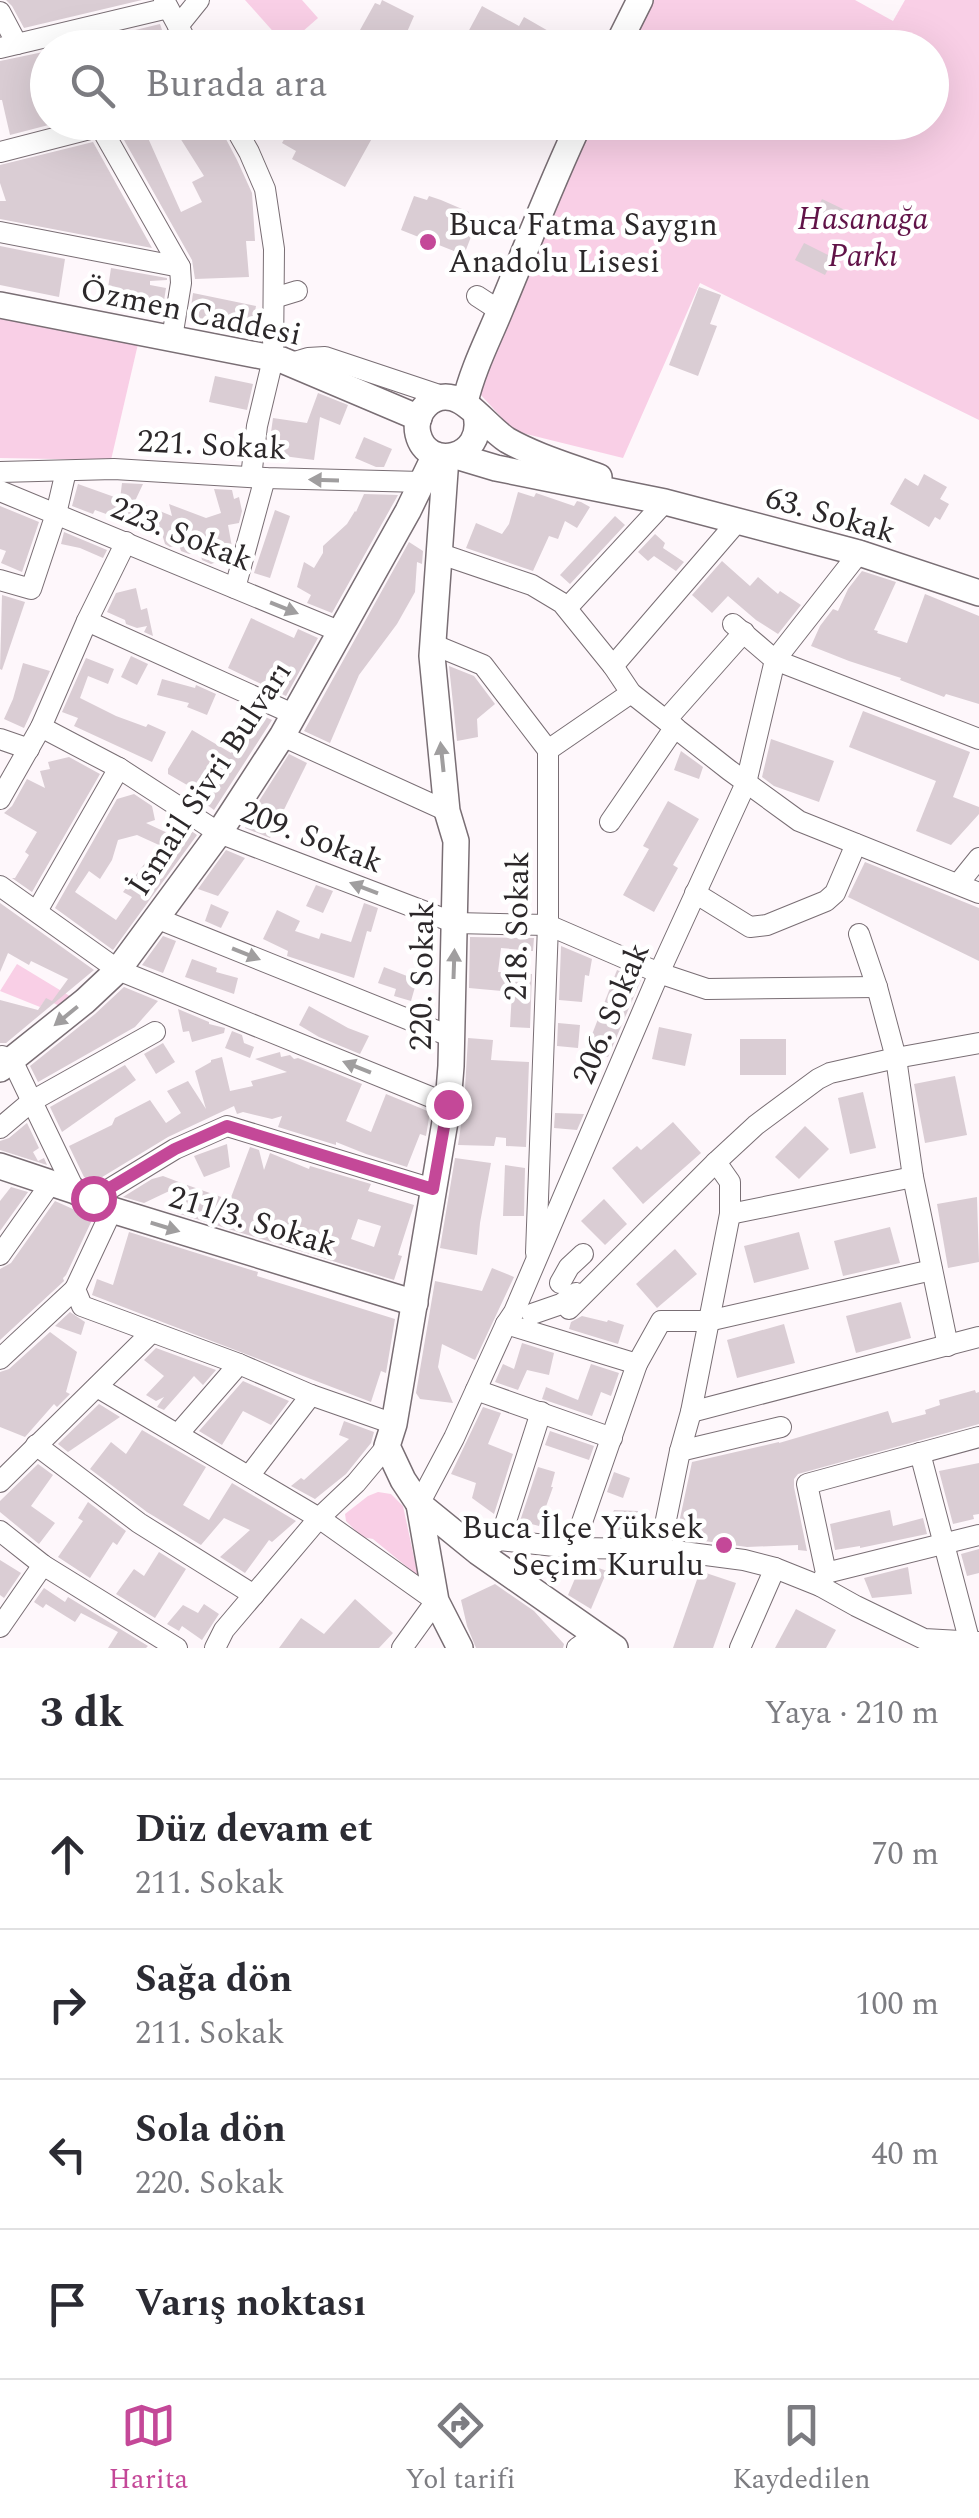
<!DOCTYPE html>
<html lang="tr">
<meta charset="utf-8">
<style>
body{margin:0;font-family:Spectral,serif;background:#f2f2f3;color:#2b2b33}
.stop{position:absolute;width:30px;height:30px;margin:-22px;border:8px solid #c44898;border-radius:50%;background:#fff}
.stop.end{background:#c44898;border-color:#fff;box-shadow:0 2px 10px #0008}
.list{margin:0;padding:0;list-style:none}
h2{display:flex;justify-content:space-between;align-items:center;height:130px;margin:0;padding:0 40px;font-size:42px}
h2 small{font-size:32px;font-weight:400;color:#7c7c81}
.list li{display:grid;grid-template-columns:65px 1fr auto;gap:30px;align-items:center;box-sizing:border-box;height:150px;padding:0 40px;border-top:2px solid #e1e1e2}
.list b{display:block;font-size:38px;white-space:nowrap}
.list p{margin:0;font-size:32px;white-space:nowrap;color:#7c7c81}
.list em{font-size:32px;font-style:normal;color:#7c7c81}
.icon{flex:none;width:55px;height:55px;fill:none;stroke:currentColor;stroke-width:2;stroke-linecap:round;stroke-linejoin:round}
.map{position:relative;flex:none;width:979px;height:1648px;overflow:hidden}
.search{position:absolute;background:#fff;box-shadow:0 10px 40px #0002;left:30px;right:30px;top:30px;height:110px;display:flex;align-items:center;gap:25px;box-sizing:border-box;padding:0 35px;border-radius:55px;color:#7c7c81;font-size:38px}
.sheet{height:730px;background:#fff}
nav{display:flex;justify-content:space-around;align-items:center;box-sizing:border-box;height:140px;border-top:2px solid #e1e1e2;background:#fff;font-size:28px;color:#7c7c81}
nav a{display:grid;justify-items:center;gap:5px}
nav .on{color:#c44898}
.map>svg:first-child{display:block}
.green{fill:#f9cfe6}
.building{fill:#dacdd4;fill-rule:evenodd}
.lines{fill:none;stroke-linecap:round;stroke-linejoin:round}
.minor-casing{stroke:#796e74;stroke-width:22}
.major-casing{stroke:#796e74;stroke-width:28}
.minor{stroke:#fff;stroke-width:20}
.major{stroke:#fff;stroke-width:25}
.oneway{fill:#a09e9f}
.route{stroke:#c44898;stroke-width:12}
.poi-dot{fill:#c44898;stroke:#fff;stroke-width:4}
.labels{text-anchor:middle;stroke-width:9;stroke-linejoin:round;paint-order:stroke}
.park-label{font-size:32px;font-style:italic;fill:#611348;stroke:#fff}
.poi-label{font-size:32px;fill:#2c282a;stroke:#fff;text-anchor:start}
.street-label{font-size:32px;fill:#2c282a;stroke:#fff}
</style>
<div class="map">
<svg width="979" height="1648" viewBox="0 0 979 1648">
<rect width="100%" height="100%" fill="#fef7fb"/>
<g class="green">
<path d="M245 0H302L318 18 286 46Z"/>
<path d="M650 0H855L893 21 905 0H979V420L700 283 623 458 514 431 480 394 482 370 591 123 932 122V48L628 47Z"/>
<path d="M0 317 138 344 111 460 0 458Z"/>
<path d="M17 964 73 998 65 1009 46 999 40 1007 0 991Z"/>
<path d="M378 1492 391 1494 403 1506 418 1576 373 1539 362 1537 346 1521 345 1514 368 1496Z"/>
</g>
<g class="building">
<path d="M6 0H142L24 28 12 6Z"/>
<path d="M382 0 414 16 400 48H350L375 3 380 5Z"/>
<path d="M482 6 519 26 524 17 578 48H480L467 34Z"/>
<path d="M160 24 168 48H61Z"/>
<path d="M48 51V122H60L10 135 2 100H0V61Z"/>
<path d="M122 122H217L237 160 252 193 255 241H246L249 277 195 279 192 260 120 133ZM175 130 204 176 192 182 202 202 181 212 148 138Z"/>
<path d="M294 122H381L345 187 292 159 296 151 282 143Z"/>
<path d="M93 142 152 248 0 219V201H6L0 183V165Z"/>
<path d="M414 196 427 200 429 196 441 200 469 212 466 217 477 221 464 255 401 230Z"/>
<path d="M822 199 845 210 834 233 810 222Z"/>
<path d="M804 243 834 258 825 275 795 260Z"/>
<path d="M0 246 65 259 59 297 0 285Z"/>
<path d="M111 268 167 278V280L150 281V285L166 288 163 307 118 295 117 307 100 303 104 287 108 288Z"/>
<path d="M699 287 721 295 710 324 717 326 698 376 669 365Z"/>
<path d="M193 293 256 306 251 333 189 322Z"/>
<path d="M215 376 253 384 247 410 209 402Z"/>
<path d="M318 393 348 405 340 425 320 417 314 460 268 454 273 418 307 423Z"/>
<path d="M364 437 392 449 384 467H376L355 458Z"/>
<path d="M924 474 947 487 940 499 949 504 940 520 935 517 929 527 890 504 905 478 918 486Z"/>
<path d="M122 483 143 484 135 501 172 516 169 504 206 518 221 513 214 489 232 490 234 499 239 497 242 511 239 523 228 525 232 547 224 549 226 559 211 564 202 560 200 552 189 554 181 551 179 545 170 547 165 544 162 534 95 510 93 514 72 506 78 484 120 499Z"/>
<path d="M518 492 534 497 536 493 574 506 577 501 581 502 590 507 577 528 565 521 558 539 549 536 533 571 466 548 476 523 502 534 509 524Z"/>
<path d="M364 494 398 495 332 613 307 603 311 595 297 587 304 562 314 568 323 553V546L347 524 355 511 356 512Z"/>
<path d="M0 506 39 522 22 572 1 563 6 551 0 549Z"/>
<path d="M275 510 290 516 270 578 254 573Z"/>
<path d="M615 516 625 525 570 584 560 575Z"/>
<path d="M64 532 107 550 103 558 80 548 61 544Z"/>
<path d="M655 534 665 543 663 548 684 562 676 571 654 556 648 561 638 552Z"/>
<path d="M409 542 423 551 422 564 417 562 415 592 397 624 359 675 330 743 304 731Z"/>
<path d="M722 561 750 586 758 577 778 594 780 591 801 605 778 634 756 620 728 596 712 613 692 595Z"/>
<path d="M862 571 896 582 874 630 878 631 877 633 907 643 925 594 979 616V704L946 694 944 697 900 680 901 678 849 661 811 646 820 626 833 609 838 611 848 589Z"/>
<path d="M136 588 141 610 147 608 153 636 144 632 147 626 137 628 126 624 125 620 107 612 116 593Z"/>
<path d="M2 595 25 602 2 670 0 669Z"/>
<path d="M251 618 294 638 298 629 318 638 286 696 228 668Z"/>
<path d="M131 656 148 664 137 685 121 677Z"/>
<path d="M86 658 114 669 108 684 88 676 80 698 116 716 146 727 148 724 166 732 152 762 74 726 78 718 62 712Z"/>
<path d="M23 663 50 671 24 728 4 719 13 699Z"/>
<path d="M449 666 474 676 495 704 477 719 478 737 457 741Z"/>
<path d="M162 679 195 688 196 685 216 694 207 715 187 707 189 703 157 695Z"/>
<path d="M246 708 272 720 214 810 191 793 194 789 168 774V769L192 730 231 753 251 724 240 719Z"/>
<path d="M863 711 970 752 953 797 979 807V814L951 845 916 831 936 781 849 747Z"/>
<path d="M771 739 834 761 819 802 774 786 762 777Z"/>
<path d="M681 751 703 767 699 779 674 770Z"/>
<path d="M289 754 307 763 270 838 245 828 254 809Z"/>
<path d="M69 757 100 774 32 892 12 878H15L29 855 25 852 37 832 4 813 12 806 27 779 45 788 40 771 50 769 48 762Z"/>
<path d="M134 794 152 806 155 820 146 823 174 836 177 848 190 830 197 835 113 950 55 908 117 799ZM137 835 159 845 123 892 132 897 116 920 75 892 89 871 100 879 112 860 118 840Z"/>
<path d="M668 801 699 819 673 865 678 868 654 912 623 895 649 849 643 846Z"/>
<path d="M226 850 245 858 218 896 198 889Z"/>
<path d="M865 862 979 908V961L848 897Z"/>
<path d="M316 885 333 891 323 913 306 906Z"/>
<path d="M0 903 94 970 6 1043H0V1000L38 1010 46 998 52 1001 68 979 31 961 29 965 8 953 0 972Z"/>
<path d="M364 903 378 908 371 932 367 931 354 978 287 956 288 951 263 939 277 910 300 921 295 931 319 939 321 933 351 942Z"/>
<path d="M211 904 229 912 221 928 205 921Z"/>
<path d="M163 936 176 941 163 973 142 965Z"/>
<path d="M470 937 534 938 533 951 501 948 498 972 532 974 530 1028 510 1027 512 992 469 988Z"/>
<path d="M561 946 592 959 589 976 585 975 582 1002 559 1000Z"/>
<path d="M192 959 217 968 216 972 238 978 234 994 185 977Z"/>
<path d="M384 967 417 980 411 1001 394 996 396 989 378 983Z"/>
<path d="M617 970 641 980 608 1057 586 1050Z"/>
<path d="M124 987 158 1001 135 1027 38 1082 30 1066 95 1014Z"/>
<path d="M309 1006 348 1028 369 1036 360 1054 319 1037 299 1025Z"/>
<path d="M178 1009 209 1022V1024L225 1028 224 1033 192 1042 189 1031 183 1032Z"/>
<path d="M558 1023 580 1025 578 1048 557 1046Z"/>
<path d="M659 1027 692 1034 685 1066 652 1059Z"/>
<path d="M232 1031 242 1035 244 1043 254 1047 250 1058 225 1048Z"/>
<path d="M468 1038 493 1040 491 1060 529 1062 526 1147 506 1146V1138L496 1137 494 1146 458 1145 464 1105Z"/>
<rect x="740" y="1039" width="46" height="36"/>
<path d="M163 1043 175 1062 156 1074 144 1054Z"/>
<path d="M280 1052 281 1057 290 1055 294 1059 298 1058 362 1084 346 1121 371 1132 386 1094 430 1112 426 1136 420 1134 407 1167 366 1154 336 1142V1145L278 1127 282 1116 272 1119 243 1112 237 1114 234 1106 168 1137 94 1182 84 1177 69 1146 112 1125 115 1118 150 1100 166 1123 181 1113 167 1091 188 1081 206 1109 195 1071 211 1062V1060L222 1057 230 1091 253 1086 251 1081 287 1072 255 1059Z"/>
<path d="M125 1065 136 1080 62 1132 50 1107Z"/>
<path d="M955 1076 967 1135 925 1143 914 1084Z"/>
<path d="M863 1092 876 1148 850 1154 838 1098Z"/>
<path d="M555 1113 584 1114 577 1130 554 1128Z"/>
<path d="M673 1122 701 1153 643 1204 612 1168 637 1146 641 1150Z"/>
<path d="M27 1123 39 1148 33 1152 38 1161 44 1158 47 1165 0 1150V1141L9 1138Z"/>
<path d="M805 1126 829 1149 799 1179 775 1157Z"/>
<path d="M227 1144 230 1167 204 1177 194 1156Z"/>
<path d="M250 1147 259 1150 264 1170 270 1153 309 1169 310 1166 371 1184 368 1191 414 1205 398 1255 402 1256 394 1280 177 1213 187 1185 230 1200ZM358 1219 381 1226 374 1247 351 1239Z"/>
<path d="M455 1158 491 1163 480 1223 477 1255 440 1248Z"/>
<path d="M505 1165 525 1168 524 1216H503Z"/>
<path d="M163 1176 184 1184 144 1203 123 1197 152 1179Z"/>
<path d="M11 1187 28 1192 0 1231V1201Z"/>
<path d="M977 1197 979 1262 948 1268 937 1204Z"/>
<path d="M604 1199 627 1224 605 1245 581 1221Z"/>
<path d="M55 1201 93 1218 66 1275 63 1278 64 1281 0 1340V1269L11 1263Z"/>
<path d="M890 1227 900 1263 843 1276 834 1241Z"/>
<path d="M129 1232 258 1272 257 1276 395 1319 386 1373 381 1371 371 1402 92 1295 97 1279 113 1285Z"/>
<path d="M799 1232 809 1269 754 1283 744 1246Z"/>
<path d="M675 1249 697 1274 657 1308 636 1284Z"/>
<path d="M492 1268 514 1277 475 1360 442 1344 438 1367 453 1403 420 1399 416 1393 435 1281 482 1291Z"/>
<path d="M901 1302 911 1338 856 1353 846 1316Z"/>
<path d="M70 1312 85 1322 81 1335 55 1326Z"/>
<path d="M582 1316 607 1322 608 1320 624 1325 618 1344 569 1329 571 1322Z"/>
<path d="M784 1324 795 1363 737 1378 727 1340Z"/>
<path d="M50 1332 77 1352 66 1392 70 1394 57 1407 54 1404 25 1437 0 1427V1372L9 1369Z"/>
<path d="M522 1343 554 1353 549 1375 527 1370 518 1390 495 1382 503 1364 514 1369Z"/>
<path d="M156 1348 216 1370 203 1385 194 1376 164 1410 157 1407 164 1397 156 1401 146 1395 164 1376 144 1360Z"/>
<path d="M591 1364 619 1373 611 1396 601 1392 592 1416 542 1399 546 1387 578 1400Z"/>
<path d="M243 1381 289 1401 271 1425 243 1411 222 1445 199 1431Z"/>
<path d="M975 1390 976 1393 979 1392V1424L798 1474 794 1479V1487L807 1551 798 1550V1545L747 1547 676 1537 692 1462 779 1442V1443L888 1411 892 1423 926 1414 925 1410 940 1405 939 1400Z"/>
<path d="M99 1404 120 1417 68 1452 58 1444Z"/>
<path d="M483 1407 501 1413 488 1444 513 1454 494 1514 472 1498 476 1483 451 1474Z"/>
<path d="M344 1421 374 1432 371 1443 346 1474 315 1499 291 1486 301 1478 304 1480 349 1439 339 1435Z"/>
<path d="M142 1430 206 1467 183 1505 209 1520 232 1483 296 1521 272 1542 269 1540 245 1573 220 1557 250 1530 224 1518 201 1545 147 1512 90 1469 111 1442 126 1454Z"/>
<path d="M550 1431 594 1446 589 1460 545 1445Z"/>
<path d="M979 1463V1514L973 1515 974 1519 953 1524 939 1471Z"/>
<path d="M38 1464 53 1475 31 1506 55 1523 39 1544 0 1512V1501Z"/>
<path d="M538 1467 555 1472 551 1487H553L539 1526 520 1521Z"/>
<path d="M614 1472 630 1478 623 1498 607 1492Z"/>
<path d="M88 1502 126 1531 117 1545 113 1542 90 1578 58 1557 83 1521 78 1518Z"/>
<path d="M614 1510 638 1511V1530H607Z"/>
<path d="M890 1510 893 1526 923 1518 927 1534 860 1548V1546L835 1550 830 1524Z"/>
<path d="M979 1549V1573L967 1576 961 1554Z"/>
<path d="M159 1552 186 1569 155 1618 116 1594 134 1569 144 1576Z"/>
<path d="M0 1560 21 1573 4 1598 0 1595Z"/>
<path d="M582 1562 607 1571 591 1609 568 1595Z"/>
<path d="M908 1567 912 1594 872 1598 864 1578Z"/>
<path d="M700 1571 736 1583 713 1648H673Z"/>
<path d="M495 1584 534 1611 564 1644 563 1648H476L467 1626 461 1600Z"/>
<path d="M44 1588 65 1602 68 1597 148 1646 146 1648H108L118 1632 81 1613 75 1622 46 1604 43 1608 34 1602Z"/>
<path d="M355 1599 393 1633 379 1648H279L301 1618 324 1634Z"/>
<path d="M204 1604 219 1614 202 1640 182 1626 179 1631 167 1624 183 1605 198 1613Z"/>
<path d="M796 1609 836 1630 826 1648H775Z"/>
</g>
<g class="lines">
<defs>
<g id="minor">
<path d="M164 0 190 48"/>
<path d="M0 12 17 44"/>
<path d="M178 26 199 0"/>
<path d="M457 45 463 48"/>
<path d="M0 48 168 8"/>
<path d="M232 122 249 152 265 189 274 249 273 359 257 426 251 477"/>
<path d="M100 126 180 267 181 283 172 338"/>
<path d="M0 152 109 124"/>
<path d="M0 232 180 267"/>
<path d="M477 296 500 311"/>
<path d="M274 298 297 291"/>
<path d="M291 363 308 358 325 357 442 396"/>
<path d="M0 472 114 469 265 478 422 482"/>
<path d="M0 491 341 632"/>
<path d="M438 553 532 585 562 603 613 666 631 693 729 770 799 821 979 893"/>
<path d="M0 580 31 589 56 514 66 471"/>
<path d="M235 588 265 478"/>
<path d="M567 608 665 502"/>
<path d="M87 621 293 714"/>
<path d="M733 624 775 660 979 739"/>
<path d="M432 644 483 665 548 750V925L536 1253"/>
<path d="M613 666 737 522"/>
<path d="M666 720 744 632"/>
<path d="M41 727 119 768 219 833 455 923 548 925 659 973 707 989 877 987"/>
<path d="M282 736 447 811"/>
<path d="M0 739 29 749"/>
<path d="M548 750 631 693"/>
<path d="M0 799 41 727 87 621 126 542"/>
<path d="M610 822 675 727"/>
<path d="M958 884 979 858"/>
<path d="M0 886 118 970 448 1104"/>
<path d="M695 893 750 927 767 925 826 901 835 893 856 844"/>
<path d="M37 911 119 768"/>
<path d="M156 918 452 1037"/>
<path d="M859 934 877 987 896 1058 913 1177 948 1346"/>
<path d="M2 1056 12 1060 75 1191"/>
<path d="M0 1128 32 1101 155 1032"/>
<path d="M93 1199 175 1149 227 1126 433 1189"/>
<path d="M112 1210 75 1289 82 1306 239 1364 311 1395 394 1424"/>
<path d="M730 1214 913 1177"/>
<path d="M0 1255 51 1183"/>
<path d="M560 1283 569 1267 583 1254"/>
<path d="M569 1309 716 1162 756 1125 818 1079 830 1073 896 1058 979 1043"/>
<path d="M532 1314 561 1304 576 1293"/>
<path d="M506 1324 637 1364"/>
<path d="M0 1359 75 1289"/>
<path d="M97 1387 319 1518 436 1601 402 1648"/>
<path d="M476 1390 612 1438"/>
<path d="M691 1412 979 1337"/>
<path d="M178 1434 239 1364"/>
<path d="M36 1445 139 1523 254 1595"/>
<path d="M680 1451 781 1427"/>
<path d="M920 1453 970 1643 979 1645"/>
<path d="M249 1476 311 1395"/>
<path d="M0 1482 152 1332"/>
<path d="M419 1504 454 1438 506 1324 514 1312 659 973 746 783 775 660 859 553"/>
<path d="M0 1531 43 1565 177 1648"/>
<path d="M500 1540 541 1412"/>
<path d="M573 1548 637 1364 661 1321H708L932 1270"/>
<path d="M660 1549 680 1451 691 1412 730 1214V1182L716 1162"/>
<path d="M478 1552 500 1540 573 1548 660 1549 744 1560 775 1568 820 1586 856 1606 924 1639 979 1642"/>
<path d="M826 1573 979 1535"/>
<path d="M820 1586 826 1573 807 1484 979 1437"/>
<path d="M0 1627 43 1565"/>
<path d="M215 1648 224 1630 319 1518 356 1483 387 1446"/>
<path d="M577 1648 597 1634"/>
<path d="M740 1648 775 1568"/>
</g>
<g id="major">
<path d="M616 48 640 0"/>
<path d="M0 305 282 360 419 418"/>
<path d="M465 402C473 368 488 340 501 308 527 246 551 183 580 122"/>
<path d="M476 415C486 459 427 472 418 434 413 413 432 392 453 398 470 402 490 429 507 440 535 456 569 466 599 477"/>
<path d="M456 456 496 468 665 502 859 553 979 593"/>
<path d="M446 457 432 656 447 811 456 841 451 1066 448 1104 394 1424 387 1446 403 1480 419 1504 478 1552 615 1648"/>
<path d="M0 1069 85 1001 118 970 219 833 282 736 408 511 435 455"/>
<path d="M0 1166 75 1191 112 1210 415 1303"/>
<path d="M419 1504 436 1601 460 1648"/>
</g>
</defs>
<use href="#minor" class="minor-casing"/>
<use href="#major" class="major-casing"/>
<use href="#minor" class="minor"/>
<use href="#major" class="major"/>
</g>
<defs><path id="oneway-solid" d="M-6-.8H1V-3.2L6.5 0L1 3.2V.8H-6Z" transform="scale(2.5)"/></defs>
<g class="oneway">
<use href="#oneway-solid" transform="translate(324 480) rotate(-178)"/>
<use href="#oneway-solid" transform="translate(284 608) rotate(22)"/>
<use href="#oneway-solid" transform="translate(442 757) rotate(-96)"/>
<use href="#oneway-solid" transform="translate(364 888) rotate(-159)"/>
<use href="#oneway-solid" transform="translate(246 954) rotate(22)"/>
<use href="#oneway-solid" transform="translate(454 964) rotate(-88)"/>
<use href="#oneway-solid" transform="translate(66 1016) rotate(141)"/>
<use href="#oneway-solid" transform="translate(357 1067) rotate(-158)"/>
<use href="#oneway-solid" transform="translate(165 1227) rotate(17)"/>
</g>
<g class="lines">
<path class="route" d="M93 1198 175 1149 227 1126 433 1189 448 1104"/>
</g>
<g class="poi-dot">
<circle cx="428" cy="242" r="10"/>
<circle cx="724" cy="1545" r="10"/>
</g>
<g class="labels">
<g class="park-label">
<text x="863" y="229">Hasanağa<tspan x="863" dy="37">Parkı</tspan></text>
</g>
<g class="poi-label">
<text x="448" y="235">Buca Fatma Saygın<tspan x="448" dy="37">Anadolu Lisesi</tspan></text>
<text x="704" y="1538" text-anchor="end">Buca İlçe Yüksek<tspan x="704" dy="37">Seçim Kurulu</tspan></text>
</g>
<g class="street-label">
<text transform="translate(191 311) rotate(12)" y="11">Özmen Caddesi</text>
<text transform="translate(212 444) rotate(3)" y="11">221. Sokak</text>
<text transform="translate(831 514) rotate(16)" y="11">63. Sokak</text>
<text transform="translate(182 533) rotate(22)" y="11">223. Sokak</text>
<text transform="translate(209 778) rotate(-57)" y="11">İsmail Sivri Bulvarı</text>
<text transform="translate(312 836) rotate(21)" y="11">209. Sokak</text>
<text transform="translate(516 926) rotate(-89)" y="11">218. Sokak</text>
<text transform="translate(421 976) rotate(-89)" y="11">220. Sokak</text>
<text transform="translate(610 1013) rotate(-67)" y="11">206. Sokak</text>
<text transform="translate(253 1220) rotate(17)" y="11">211/3. Sokak</text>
</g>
</g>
</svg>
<div class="stop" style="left:93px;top:1198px"></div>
<div class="stop end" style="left:448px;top:1104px"></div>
<div class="search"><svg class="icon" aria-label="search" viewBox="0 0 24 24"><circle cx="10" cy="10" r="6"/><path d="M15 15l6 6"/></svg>Burada ara</div>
</div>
<section class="sheet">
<h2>3 dk<small>Yaya · 210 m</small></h2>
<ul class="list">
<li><svg class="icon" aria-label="ahead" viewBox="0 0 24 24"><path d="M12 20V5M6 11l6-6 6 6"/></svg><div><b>Düz devam et</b><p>211. Sokak</p></div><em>70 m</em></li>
<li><svg class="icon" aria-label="right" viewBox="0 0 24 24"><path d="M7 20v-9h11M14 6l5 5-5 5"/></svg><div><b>Sağa dön</b><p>211. Sokak</p></div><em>100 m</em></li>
<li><svg class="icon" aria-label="left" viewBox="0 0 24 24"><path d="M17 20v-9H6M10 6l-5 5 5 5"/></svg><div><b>Sola dön</b><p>220. Sokak</p></div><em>40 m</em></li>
<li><svg class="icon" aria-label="arrive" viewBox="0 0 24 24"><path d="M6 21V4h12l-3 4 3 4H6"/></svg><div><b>Varış noktası</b></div></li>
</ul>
</section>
<nav>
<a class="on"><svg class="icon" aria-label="map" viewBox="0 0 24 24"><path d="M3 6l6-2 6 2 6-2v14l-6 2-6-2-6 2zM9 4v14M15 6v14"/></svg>Harita</a>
<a><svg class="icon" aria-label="directions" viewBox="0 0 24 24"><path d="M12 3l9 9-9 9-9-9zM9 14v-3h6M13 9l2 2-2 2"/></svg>Yol tarifi</a>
<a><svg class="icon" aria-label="saved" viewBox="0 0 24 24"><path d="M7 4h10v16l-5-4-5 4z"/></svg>Kaydedilen</a>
</nav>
